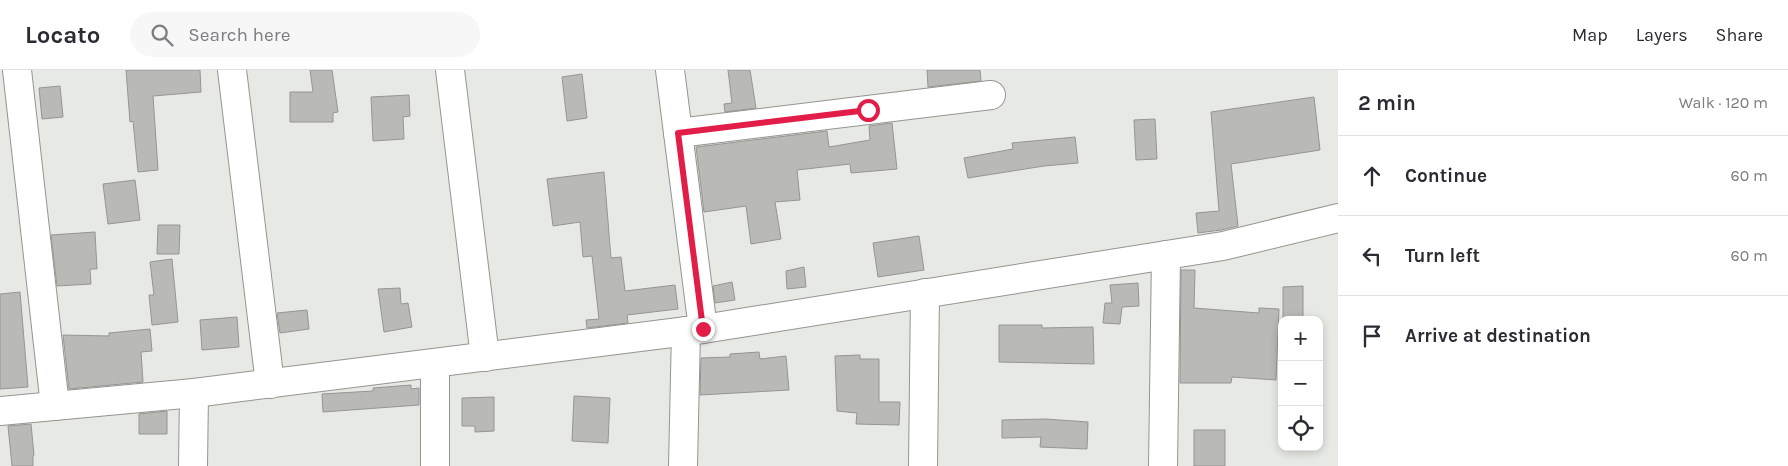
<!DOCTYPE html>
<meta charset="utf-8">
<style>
body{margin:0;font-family:Karla,sans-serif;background:#f7f7f7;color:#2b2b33}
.controls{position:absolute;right:15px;bottom:15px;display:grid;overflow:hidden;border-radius:10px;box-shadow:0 2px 8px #0003}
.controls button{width:45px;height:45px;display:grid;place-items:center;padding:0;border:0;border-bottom:1px solid #e1e1e2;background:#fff;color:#2b2b33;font:25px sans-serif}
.stop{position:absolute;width:15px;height:15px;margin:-11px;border:4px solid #e11d48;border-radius:50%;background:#fff}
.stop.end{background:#e11d48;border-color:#fff;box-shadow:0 1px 5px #0008}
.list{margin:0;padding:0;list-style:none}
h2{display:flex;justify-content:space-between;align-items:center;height:65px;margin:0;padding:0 20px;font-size:21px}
h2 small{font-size:16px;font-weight:400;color:#7c7c81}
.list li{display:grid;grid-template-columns:32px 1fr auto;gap:15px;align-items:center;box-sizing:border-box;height:80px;padding:0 20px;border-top:1px solid #e1e1e2}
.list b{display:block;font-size:19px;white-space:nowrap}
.list em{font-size:16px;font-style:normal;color:#7c7c81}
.icon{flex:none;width:28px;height:28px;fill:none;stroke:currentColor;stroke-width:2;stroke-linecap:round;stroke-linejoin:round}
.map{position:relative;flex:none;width:1338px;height:396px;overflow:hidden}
header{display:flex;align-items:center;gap:30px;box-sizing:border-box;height:70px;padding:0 25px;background:#fff;border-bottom:1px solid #e1e1e2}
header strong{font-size:24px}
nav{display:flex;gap:28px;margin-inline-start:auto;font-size:18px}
.search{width:350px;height:45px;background:#f7f7f7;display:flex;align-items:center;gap:12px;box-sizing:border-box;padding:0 18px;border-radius:28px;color:#7c7c81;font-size:19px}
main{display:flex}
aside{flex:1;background:#fff}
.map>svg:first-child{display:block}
.building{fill:#b9bab6;stroke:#959693}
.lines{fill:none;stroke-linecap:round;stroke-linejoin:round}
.street-casing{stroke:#949591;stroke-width:30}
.street{stroke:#fff;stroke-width:28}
.route{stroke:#e11d48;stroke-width:6}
</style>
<header>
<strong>Locato</strong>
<div class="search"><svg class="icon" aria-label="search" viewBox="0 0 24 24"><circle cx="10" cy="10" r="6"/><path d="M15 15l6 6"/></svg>Search here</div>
<nav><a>Map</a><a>Layers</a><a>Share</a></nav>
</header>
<main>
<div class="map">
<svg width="1338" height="396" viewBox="0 0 1338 396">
<rect width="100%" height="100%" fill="#e7e9e5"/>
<g class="building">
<path d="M126 0H200L201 22 153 26 158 100 138 102 133 51 130 52Z"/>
<path d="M310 0H332L338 42 333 43V52H290V22H313Z"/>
<path d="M728 0H750L756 38 725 42 724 34 732 33Z"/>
<path d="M927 0H980L981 11 928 17Z"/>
<path d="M582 4 587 48 567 51 562 7Z"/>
<path d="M60 16 63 47 42 49 39 18Z"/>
<path d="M409 25 410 46 403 47 404 69 373 71 371 27Z"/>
<path d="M1314 27 1320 80 1231 94 1238 156 1221 160 1198 163 1196 143 1219 141 1211 42Z"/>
<path d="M1155 49 1157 89 1136 90 1134 50Z"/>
<path d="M892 53 897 99 851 103 850 94 797 100 800 130 775 132 781 169 751 174 746 136 704 142 696 77 827 61 829 77 870 70 869 56Z"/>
<path d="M1075 67 1078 93 1044 96 968 108 964 88 1013 79 1012 73Z"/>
<path d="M604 102 611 188 621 187 625 221 675 215 678 239 627 245 628 253 587 258 586 250 599 249 592 186 583 187 580 152 553 156 547 109Z"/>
<path d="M135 110 140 150 108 154 103 114Z"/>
<path d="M158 155H180L179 184H157Z"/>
<path d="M95 162 97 199H90L91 214 57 216 51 165Z"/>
<path d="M919 166 924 200 878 207 873 173Z"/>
<path d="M172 189 178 252 152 255 149 225H154L150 192Z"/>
<path d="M804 197 806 217 787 219 786 201Z"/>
<path d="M1181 200H1195L1194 238 1259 243V238L1279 239 1276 310 1232 307 1231 313H1180Z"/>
<path d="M732 212 735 230 715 233 713 216Z"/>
<path d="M1138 213 1139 236 1122 237 1120 254 1103 253 1105 233H1112L1110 215Z"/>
<path d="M1303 216V250H1283V217Z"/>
<path d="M400 218 401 234 408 233 412 257 384 262 378 219Z"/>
<path d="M20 222 28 317 0 319V224Z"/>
<path d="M307 240 309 259 280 263 277 243Z"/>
<path d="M237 247 239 277 202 280 200 250Z"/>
<path d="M999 255H1042V258L1093 257 1094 294 999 292Z"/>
<path d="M150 259 152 281 141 282 143 312 69 319 63 265 109 266V263Z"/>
<path d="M759 282 760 289 786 286 789 320 700 325 701 288 730 287V284Z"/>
<path d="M860 285V289H879V332H900L899 355 856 354 857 343 837 341 835 286Z"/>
<path d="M411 315V319L419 318V335L323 342 322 324 373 321V318Z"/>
<path d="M574 326 610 328 608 373 572 371Z"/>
<path d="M494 327V361L475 362V356H462V328Z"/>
<path d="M167 341V364H139V344Z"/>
<path d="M1045 349 1088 352 1087 379 1040 377 1041 367 1002 368V350Z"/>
<path d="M31 354 34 385 33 386V396H12L8 356Z"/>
<rect x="1194" y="360" width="31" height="36"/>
</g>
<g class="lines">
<defs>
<g id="street">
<path d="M17 0 55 336"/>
<path d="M232 0 270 314"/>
<path d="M450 0 485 287"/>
<path d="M670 0 703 259"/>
<path d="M678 63 991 25"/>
<path d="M0 341 194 323 703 259 1223 176 1338 148"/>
<path d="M193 396 194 323"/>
<path d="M435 396V293"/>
<path d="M683 396 686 261"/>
<path d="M923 396 925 223"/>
<path d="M1163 396 1166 185"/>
</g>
</defs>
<use href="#street" class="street-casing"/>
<use href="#street" class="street"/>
</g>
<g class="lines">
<path class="route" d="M703 259 678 63 868 40"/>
</g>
</svg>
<div class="controls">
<button>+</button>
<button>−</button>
<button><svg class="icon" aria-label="locate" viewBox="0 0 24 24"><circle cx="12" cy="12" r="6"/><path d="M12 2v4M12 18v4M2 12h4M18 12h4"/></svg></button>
</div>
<div class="stop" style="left:868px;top:40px"></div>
<div class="stop end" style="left:703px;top:259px"></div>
</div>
<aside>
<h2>2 min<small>Walk · 120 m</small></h2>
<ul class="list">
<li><svg class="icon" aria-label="ahead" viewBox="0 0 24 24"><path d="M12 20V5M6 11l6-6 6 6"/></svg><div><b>Continue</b></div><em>60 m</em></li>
<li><svg class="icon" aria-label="left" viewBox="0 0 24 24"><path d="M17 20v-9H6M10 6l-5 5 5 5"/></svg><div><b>Turn left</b></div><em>60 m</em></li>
<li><svg class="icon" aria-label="arrive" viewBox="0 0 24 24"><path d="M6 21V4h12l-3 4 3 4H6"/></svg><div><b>Arrive at destination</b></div></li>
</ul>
</aside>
</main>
